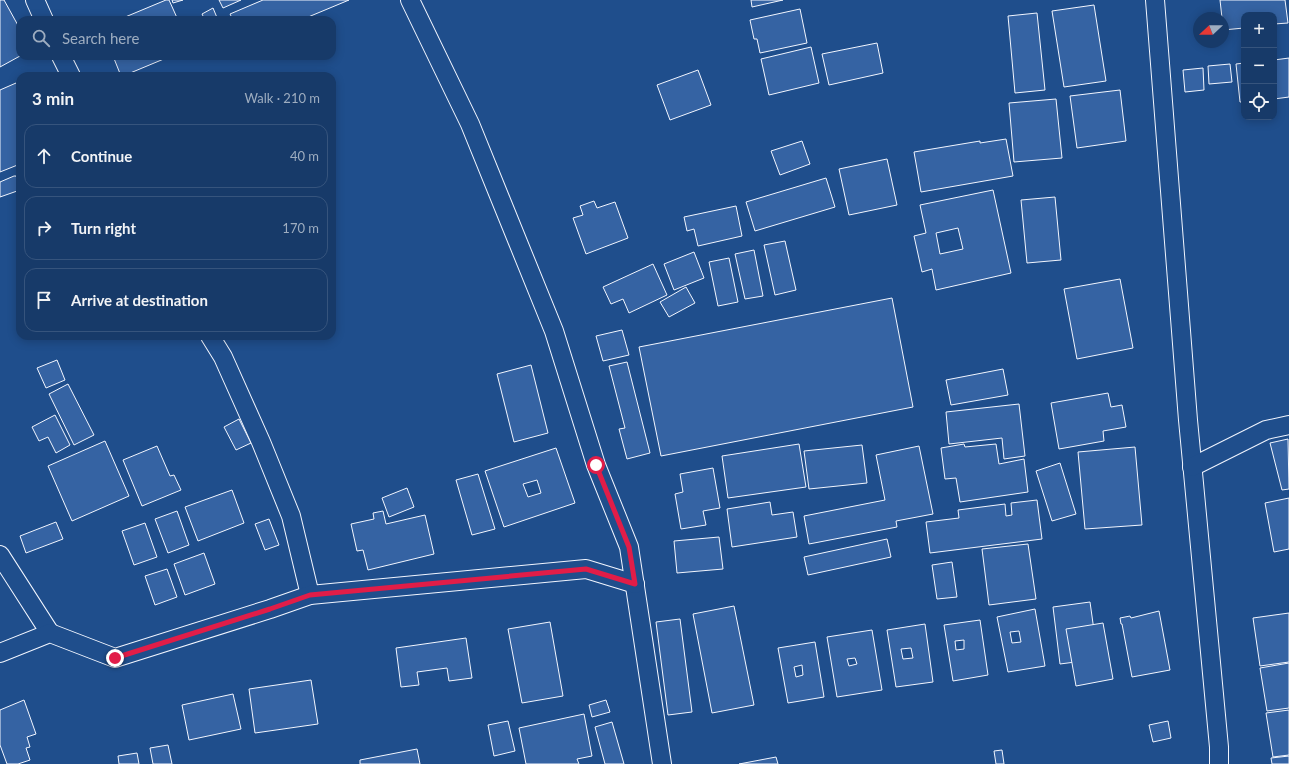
<!DOCTYPE html>
<meta charset="utf-8">
<style>
body{margin:0;font-family:Lato,sans-serif;background:#244571;color:#f1f3f6}
.controls{position:absolute;right:12px;top:12px;display:grid;overflow:hidden;border-radius:8px;box-shadow:0 2px 10px #0003}
.controls button{width:36px;height:36px;display:grid;place-items:center;padding:0;border:0;border-bottom:1px solid #36547d;background:#173a69;color:#f1f3f6;font:20px sans-serif}
.compass{position:absolute;left:1193px;top:12px;width:36px;height:36px;border-radius:50%;background:#173a69;box-shadow:0 2px 10px #0003;rotate:248deg}
.stop{position:absolute;width:12px;height:12px;margin:-9px;border:3px solid #e11d48;border-radius:50%;background:#fff}
.stop.end{background:#e11d48;border-color:#fff;box-shadow:0 1px 4px #0008}
.list{margin:0;padding:0;list-style:none}
h2{display:flex;justify-content:space-between;align-items:center;height:52px;margin:0;padding:0 16px;font-size:17px}
h2 small{font-size:13px;font-weight:400;color:#9eadc0}
.list li{display:grid;grid-template-columns:26px 1fr auto;gap:12px;align-items:center;box-sizing:border-box;height:64px;margin:0 8px 8px;padding:0 8px;border:1px solid #36547d;border-radius:12px}
.list b{display:block;font-size:15px;white-space:nowrap}
.list em{font-size:13px;font-style:normal;color:#9eadc0}
.icon{flex:none;width:22px;height:22px;fill:none;stroke:currentColor;stroke-width:2;stroke-linecap:round;stroke-linejoin:round}
.map{position:relative;flex:none;width:1289px;height:764px;overflow:hidden}
.search{position:absolute;background:#173a69;box-shadow:0 2px 10px #0003;left:16px;top:16px;width:320px;height:44px;display:flex;align-items:center;gap:10px;box-sizing:border-box;padding:0 14px;border-radius:12px;color:#9eadc0;font-size:15px}
.panel{position:absolute;background:#173a69;box-shadow:0 2px 10px #0003;left:16px;top:72px;width:320px;height:268px;border-radius:12px}
.map>svg:first-child{display:block}
.building{fill:#3563a3;stroke:#f2f6ff;fill-rule:evenodd}
.lines{fill:none;stroke-linecap:round;stroke-linejoin:round}
.minor-casing{stroke:#f2f6ff;stroke-width:20}
.minor{stroke:#1f4e8c;stroke-width:18}
.route{stroke:#e11d48;stroke-width:5}
</style>
<div class="map">
<svg width="1289" height="764" viewBox="0 0 1289 764">
<rect width="100%" height="100%" fill="#1f4e8c"/>
<g class="building">
<path d="M0 0H4L20 29V56L0 67Z"/>
<path d="M166 0H169L178 20H118Z"/>
<path d="M172 0H183L173 3Z"/>
<path d="M219 0H241L223 8Z"/>
<path d="M263 0H349L301 20H233L230 14Z"/>
<path d="M751 0H783L752 7Z"/>
<path d="M1220 0H1285L1288 23 1274 24V15H1244V28L1223 30V18H1222Z"/>
<path d="M1094 5 1106 81 1064 87 1052 11Z"/>
<path d="M213 8 218 20H205L202 14Z"/>
<path d="M800 9 807 43 760 53 757 39H754L750 20Z"/>
<path d="M1037 13 1045 90 1015 93 1008 16Z"/>
<path d="M877 43 883 73 829 85 822 54Z"/>
<path d="M811 47 819 83 769 95 761 59Z"/>
<path d="M113 56H171L123 76H121Z"/>
<path d="M1289 58V97L1274 99V60Z"/>
<path d="M1244 63V102H1240L1236 64Z"/>
<path d="M1230 64 1232 82 1209 84 1208 66Z"/>
<path d="M1203 68 1204 90 1185 92 1183 70Z"/>
<path d="M698 70 711 105 670 120 657 85Z"/>
<path d="M16 83 20 91V164L0 172V90Z"/>
<path d="M1120 90 1126 141 1077 148 1070 96Z"/>
<path d="M1056 99 1062 158 1014 162 1009 103Z"/>
<path d="M1006 139 1013 176 921 192 914 152 980 141V143Z"/>
<path d="M802 141 810 164 780 175 771 151Z"/>
<path d="M887 159 897 205 849 215 839 169Z"/>
<path d="M14 176H16L20 187V190L0 197V182Z"/>
<path d="M826 178 835 207 755 231 746 202Z"/>
<path d="M993 190 1011 273 936 290 932 269 922 272 914 236 926 233 920 205ZM958 228 963 249 940 254 936 233Z"/>
<path d="M1055 197 1061 260 1027 263 1021 200Z"/>
<path d="M594 201 597 208 615 202 628 238 586 254 573 218 583 215 580 206Z"/>
<path d="M736 206 742 236 698 246 694 229 687 231 684 217Z"/>
<path d="M785 241 796 290 775 295 764 245Z"/>
<path d="M754 250 763 296 745 299 735 254Z"/>
<path d="M694 252 704 278 674 290 664 264Z"/>
<path d="M729 258 738 302 718 306 709 262Z"/>
<path d="M653 264 667 295 629 313 623 299 611 304 603 287Z"/>
<path d="M1120 279 1133 348 1077 359 1064 289Z"/>
<path d="M686 287 695 303 669 317 660 302Z"/>
<path d="M892 298 913 407 661 456 639 347Z"/>
<path d="M622 330 629 355 603 361 596 336Z"/>
<path d="M57 360 65 380 46 388 37 368Z"/>
<path d="M627 362 650 453 627 459 619 429 625 428 609 366Z"/>
<path d="M531 365 548 433 514 442 497 374Z"/>
<path d="M1003 369 1008 395 951 405 946 380Z"/>
<path d="M68 384 94 435 74 445 49 394Z"/>
<path d="M1108 393 1111 407 1122 405 1126 427 1103 431 1104 441 1059 449 1051 403Z"/>
<path d="M1019 404 1025 456 1004 459 1002 438 949 444 946 412Z"/>
<path d="M55 415 70 445 56 453 48 437 39 441 32 427Z"/>
<path d="M239 419 251 443 236 450 224 427Z"/>
<path d="M1288 439 1289 489 1282 490 1270 443Z"/>
<path d="M105 441 129 496 72 521 48 466Z"/>
<path d="M799 444 806 487 728 498 722 456Z"/>
<path d="M964 444 965 447 996 444 999 464 1024 459 1028 492 960 502 956 478 945 479 941 448Z"/>
<path d="M862 445 867 483 809 489 804 451Z"/>
<path d="M157 446 170 476 174 475 181 490 142 506 123 460Z"/>
<path d="M919 446 933 514 896 521 897 527 809 544 804 516 885 500 876 455Z"/>
<path d="M1135 447 1142 525 1085 529 1078 452Z"/>
<path d="M556 448 575 503 504 527 485 471ZM537 480 541 493 528 497 523 484Z"/>
<path d="M1060 463 1076 514 1052 521 1036 471Z"/>
<path d="M713 468 720 508 703 511 706 525 681 529 675 494 683 492 680 474Z"/>
<path d="M478 474 495 529 472 535 456 480Z"/>
<path d="M407 488 414 507 389 517 382 498Z"/>
<path d="M232 490 244 523 198 541 185 507Z"/>
<path d="M1289 498V549L1274 552 1265 503Z"/>
<path d="M1037 500 1042 539 930 553 926 522 959 518 958 510 1005 504 1006 516 1012 515 1011 503Z"/>
<path d="M770 502 772 515 793 512 797 537 732 547 727 509Z"/>
<path d="M177 511 189 545 168 553 155 519Z"/>
<path d="M383 511 386 524 425 515 434 554 368 570 363 550 357 551 351 524 374 519 373 513Z"/>
<path d="M269 519 279 545 265 550 255 524Z"/>
<path d="M56 522 63 539 26 553 20 536Z"/>
<path d="M145 523 157 557 134 565 122 531Z"/>
<path d="M719 537 723 569 677 573 674 541Z"/>
<path d="M887 539 891 557 808 575 804 557Z"/>
<path d="M1028 544 1036 599 989 605 982 549Z"/>
<path d="M204 553 215 584 185 595 174 564Z"/>
<path d="M952 562 957 597 937 599 932 565Z"/>
<path d="M167 569 177 597 155 605 145 576Z"/>
<path d="M1090 602 1098 659 1060 664 1053 607Z"/>
<path d="M734 606 754 705 712 713 693 614Z"/>
<path d="M1035 609 1045 666 1008 672 997 617ZM1019 631 1021 642 1012 643 1010 632Z"/>
<path d="M1159 611 1170 670 1132 677 1122 624H1121L1120 618 1130 616 1131 618Z"/>
<path d="M1289 613V662L1260 666 1253 618Z"/>
<path d="M680 619 692 712 668 715 656 622Z"/>
<path d="M980 620 988 675 953 681 944 625ZM964 640V649L956 650 955 641Z"/>
<path d="M550 622 563 696 522 703 508 629Z"/>
<path d="M1103 623 1113 679 1076 686 1066 629Z"/>
<path d="M925 624 933 682 896 687 887 630ZM911 648 913 658 903 659 901 649Z"/>
<path d="M872 630 882 690 837 697 827 637ZM855 658 857 664 849 666 847 659Z"/>
<path d="M466 638 472 678 449 681 447 668 417 672 419 685 401 687 396 648Z"/>
<path d="M815 642 824 697 788 703 778 648ZM802 665 803 675 796 677 794 667Z"/>
<path d="M1289 663V708L1267 711 1260 668Z"/>
<path d="M311 680 318 724 255 733 249 689Z"/>
<path d="M233 694 241 729 189 740 182 705Z"/>
<path d="M24 700 36 734 27 737 30 747 26 748 30 760 18 764H7L0 745V710Z"/>
<path d="M606 700 610 712 592 717 589 705Z"/>
<path d="M1289 710V755L1273 757 1266 713Z"/>
<path d="M584 714 592 756 577 759 579 764H526L519 728Z"/>
<path d="M508 721 515 751 494 756 488 725Z"/>
<path d="M1168 721 1171 738 1153 742 1149 725Z"/>
<path d="M612 722 624 764H605L595 727Z"/>
<path d="M168 745 172 764H153L150 748Z"/>
<path d="M417 749 420 764H360V760Z"/>
<path d="M1002 750 1004 764H996L994 751Z"/>
<path d="M137 753 139 764H119L118 756Z"/>
<path d="M1289 756V764H1272L1271 758Z"/>
<path d="M776 757 778 764H739Z"/>
</g>
<g class="lines">
<defs>
<g id="minor">
<path d="M35 0 44 20"/>
<path d="M410 0 470 124 554 331 596 465 629 547 662 764"/>
<path d="M1155 0 1188 420 1219 747V764"/>
<path d="M61 56 71 76"/>
<path d="M210 336 223 357 261 442 291 516 310 595"/>
<path d="M1192 467 1266 430 1289 425"/>
<path d="M0 555 50 633"/>
<path d="M0 653 50 633 115 658 270 609 310 595 586 569 635 584"/>
</g>
</defs>
<use href="#minor" class="minor-casing"/>
<use href="#minor" class="minor"/>
</g>
<g class="lines">
<path class="route" d="M115 658 270 609 310 595 586 569 635 584 629 547 596 465"/>
</g>
</svg>
<div class="controls">
<button>+</button>
<button>−</button>
<button><svg class="icon" aria-label="locate" viewBox="0 0 24 24"><circle cx="12" cy="12" r="6"/><path d="M12 2v4M12 18v4M2 12h4M18 12h4"/></svg></button>
</div>
<svg class="compass" viewBox="-18 -18 36 36"><path d="M0-13l5 13h-10z" fill="#e53935"/><path d="M0 13l5-13h-10z" fill="#9eadc0"/></svg>
<div class="stop" style="left:596px;top:465px"></div>
<div class="stop end" style="left:115px;top:658px"></div>
<div class="search"><svg class="icon" aria-label="search" viewBox="0 0 24 24"><circle cx="10" cy="10" r="6"/><path d="M15 15l6 6"/></svg>Search here</div>
<section class="panel">
<h2>3 min<small>Walk · 210 m</small></h2>
<ul class="list">
<li><svg class="icon" aria-label="ahead" viewBox="0 0 24 24"><path d="M12 20V5M6 11l6-6 6 6"/></svg><div><b>Continue</b></div><em>40 m</em></li>
<li><svg class="icon" aria-label="right" viewBox="0 0 24 24"><path d="M7 20v-9h11M14 6l5 5-5 5"/></svg><div><b>Turn right</b></div><em>170 m</em></li>
<li><svg class="icon" aria-label="arrive" viewBox="0 0 24 24"><path d="M6 21V4h12l-3 4 3 4H6"/></svg><div><b>Arrive at destination</b></div></li>
</ul>
</section>
</div>
